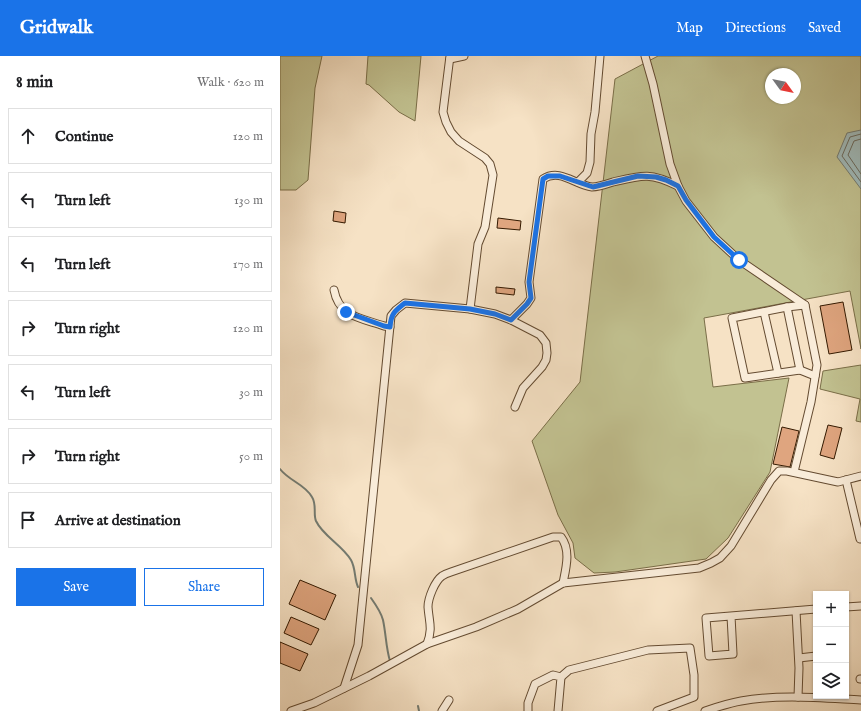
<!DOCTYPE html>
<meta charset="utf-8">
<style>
body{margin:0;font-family:"IM FELL English",serif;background:#f2f2f2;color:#202124}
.controls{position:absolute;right:12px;bottom:12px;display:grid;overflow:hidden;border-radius:0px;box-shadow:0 1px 3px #0004}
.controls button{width:36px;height:36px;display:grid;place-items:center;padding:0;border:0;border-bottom:1px solid #e0e0e0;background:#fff;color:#202124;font:20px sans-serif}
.compass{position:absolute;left:485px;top:12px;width:36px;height:36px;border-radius:50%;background:#fff;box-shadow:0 1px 3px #0004;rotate:123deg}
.stop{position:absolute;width:12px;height:12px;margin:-9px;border:3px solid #1a73e8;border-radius:50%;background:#fff}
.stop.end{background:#1a73e8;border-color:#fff;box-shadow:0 1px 4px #0008}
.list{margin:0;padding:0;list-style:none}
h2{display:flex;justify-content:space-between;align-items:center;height:52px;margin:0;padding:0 16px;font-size:17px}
h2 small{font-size:13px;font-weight:400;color:#757577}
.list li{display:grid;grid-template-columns:26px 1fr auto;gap:12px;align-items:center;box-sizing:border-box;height:56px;margin:0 8px 8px;padding:0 8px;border:1px solid #e0e0e0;border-radius:0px}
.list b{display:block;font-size:15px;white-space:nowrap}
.list em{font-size:13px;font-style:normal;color:#757577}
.actions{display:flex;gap:8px;padding:12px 16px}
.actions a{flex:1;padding:9px 0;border:1px solid #1a73e8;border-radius:0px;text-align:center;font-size:14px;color:#1a73e8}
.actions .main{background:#1a73e8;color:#fff}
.icon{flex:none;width:22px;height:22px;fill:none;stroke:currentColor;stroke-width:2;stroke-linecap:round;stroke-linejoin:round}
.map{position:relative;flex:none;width:581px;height:655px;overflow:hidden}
header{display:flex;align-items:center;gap:24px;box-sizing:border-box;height:56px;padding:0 20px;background:#1a73e8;color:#fff}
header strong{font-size:19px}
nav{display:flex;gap:22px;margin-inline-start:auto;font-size:14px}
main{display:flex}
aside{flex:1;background:#fff}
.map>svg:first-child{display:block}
.green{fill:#c2c291;stroke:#7a6e48;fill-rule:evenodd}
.water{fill:#a0bcbd;stroke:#747b71}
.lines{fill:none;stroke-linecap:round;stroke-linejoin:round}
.shore{stroke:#6a6a5e;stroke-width:1}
.stream{stroke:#747b71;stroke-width:2}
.building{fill:#dfa57f;stroke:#331900}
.minor-casing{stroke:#644b31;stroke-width:9}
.minor{stroke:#f9ecd9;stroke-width:7}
.route{stroke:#1a73e8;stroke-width:5}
</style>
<header>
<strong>Gridwalk</strong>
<nav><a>Map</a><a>Directions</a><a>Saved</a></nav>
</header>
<main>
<aside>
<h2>8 min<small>Walk · 620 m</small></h2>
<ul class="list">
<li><svg class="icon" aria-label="ahead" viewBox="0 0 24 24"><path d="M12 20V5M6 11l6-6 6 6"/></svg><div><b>Continue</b></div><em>120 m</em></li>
<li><svg class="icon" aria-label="left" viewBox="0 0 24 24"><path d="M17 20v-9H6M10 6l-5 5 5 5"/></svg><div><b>Turn left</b></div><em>130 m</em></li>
<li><svg class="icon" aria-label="left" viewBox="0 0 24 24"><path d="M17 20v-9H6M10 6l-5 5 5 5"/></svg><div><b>Turn left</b></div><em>170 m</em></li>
<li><svg class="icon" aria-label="right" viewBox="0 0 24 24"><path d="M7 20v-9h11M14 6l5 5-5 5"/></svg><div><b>Turn right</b></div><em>120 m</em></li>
<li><svg class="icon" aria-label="left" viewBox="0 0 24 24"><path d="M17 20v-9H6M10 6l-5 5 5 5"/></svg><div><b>Turn left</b></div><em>30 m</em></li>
<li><svg class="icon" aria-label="right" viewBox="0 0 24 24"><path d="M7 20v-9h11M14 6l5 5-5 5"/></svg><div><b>Turn right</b></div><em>50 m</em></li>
<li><svg class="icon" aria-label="arrive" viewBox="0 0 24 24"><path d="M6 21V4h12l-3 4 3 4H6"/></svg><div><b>Arrive at destination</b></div></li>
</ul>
<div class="actions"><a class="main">Save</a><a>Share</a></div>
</aside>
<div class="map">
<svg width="581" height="655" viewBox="0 0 581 655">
<rect width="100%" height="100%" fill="#f6e2c5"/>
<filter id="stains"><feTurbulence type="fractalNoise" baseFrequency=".005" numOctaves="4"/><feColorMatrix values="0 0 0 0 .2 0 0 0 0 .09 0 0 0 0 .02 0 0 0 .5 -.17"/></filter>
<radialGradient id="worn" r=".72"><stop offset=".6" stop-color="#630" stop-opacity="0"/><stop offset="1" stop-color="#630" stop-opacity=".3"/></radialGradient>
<g class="green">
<path d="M0 0H42L35 32 28 124 16 134H0Z"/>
<path d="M88 0H141L135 65 119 56 89 29 86 28Z"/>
<path d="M378 0H581V293L570 235 424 262 433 331 509 322 490 416 448 482 426 503 335 516 314 517 295 502 293 487 278 459 252 385 300 326 335 23ZM491 18H515V42H491Z"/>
<path d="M581 309V366L576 365 580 343 540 333 543 315Z"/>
</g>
<path class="water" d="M581 74V133L557 101 567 77Z"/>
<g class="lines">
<g class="shore">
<path d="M581 78 570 81 562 100 581 126"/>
<path d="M581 83 574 85 568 99 581 118"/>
</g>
<g class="stream">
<path d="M0 413C9 425 25 428 32 441 37 449 33 458 36 465 43 480 62 489 71 504 76 513 74 522 78 531"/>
<path d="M91 542C96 549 101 556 103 564 106 578 106 592 110 605"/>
<path d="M138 650 139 655"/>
</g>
</g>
<g class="building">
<path d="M54 155 66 157 65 167 53 165Z"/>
<path d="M218 162 241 165 240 174 217 172Z"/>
<path d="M216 231 235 233 234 239 216 237Z"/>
<path d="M563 246 572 294 549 298 540 250Z"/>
<path d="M548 369 562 372 554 403 540 399Z"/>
<path d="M502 371 519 375 510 411 493 408Z"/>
<path d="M20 524 56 539 45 564 9 548Z"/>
<path d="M11 561 39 573 31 589 4 577Z"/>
<path d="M0 586 28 598 20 615 0 607Z"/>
</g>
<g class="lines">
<defs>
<g id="minor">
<path d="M170 0 163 56 166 66 171 76 179 85 205 102 210 108 213 119 205 171 198 188 190 253"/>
<path d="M365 0 373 28 390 108 398 130 406 145 434 181 459 204 525 249 537 309 531 346 514 416"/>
<path d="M170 3 184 0"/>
<path d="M298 126 307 117 310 106 311 78 315 56 320 0"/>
<path d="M54 234C59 261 81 262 104 270L110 271"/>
<path d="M525 249 507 251 452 262 465 322 520 314 535 320"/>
<path d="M507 251 520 314"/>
<path d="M484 256 498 317"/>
<path d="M231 264 247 248 251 242 249 226 263 123C280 112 295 129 312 131 318 131 327 128 333 126 362 119 370 116 398 130"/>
<path d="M566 424 580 483 581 482"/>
<path d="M566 551 581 550"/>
<path d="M516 555 519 612 518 641"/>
<path d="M451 560 453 598 429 600 426 562C463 559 499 556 536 553"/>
<path d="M147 588C153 572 149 566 148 551 148 542 155 525 162 520 165 518 168 517 171 516L273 481H281C291 494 286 512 283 527"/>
<path d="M519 602 536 600"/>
<path d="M281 621 289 614 368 594 410 592 414 619V641L377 655"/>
<path d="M580 623H581"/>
<path d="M64 632 78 589 111 260 116 254 125 247 190 253 215 258 231 264 260 279 266 287 267 297 266 304 262 311 243 332 235 351"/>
<path d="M11 655 34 647 89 620 147 588 196 571 238 553 283 527 419 512 431 507 440 502 451 490 491 424 499 415H507L558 426 581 420"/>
<path d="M162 655 169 644"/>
<path d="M248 655V647L255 628 273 619 281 621 278 655"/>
<path d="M425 655C437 651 449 647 461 645 500 638 542 642 581 644"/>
</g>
</defs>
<use href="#minor" class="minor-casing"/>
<use href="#minor" class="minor"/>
</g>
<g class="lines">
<path class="route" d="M66 256 104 270 110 271C111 257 115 255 125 247L190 253 215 258 231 264 247 248 251 242 249 226 263 123 268 120H280L313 131 358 120 376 121 386 124 398 130 406 144 434 181 459 204"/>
</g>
<rect width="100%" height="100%" filter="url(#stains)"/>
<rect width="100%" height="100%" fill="url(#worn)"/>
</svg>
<div class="controls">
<button>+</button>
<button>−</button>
<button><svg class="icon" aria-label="layers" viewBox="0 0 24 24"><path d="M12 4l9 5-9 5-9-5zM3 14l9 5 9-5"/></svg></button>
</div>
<svg class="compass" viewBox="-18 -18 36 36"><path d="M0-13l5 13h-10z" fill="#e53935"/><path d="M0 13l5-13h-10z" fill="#757577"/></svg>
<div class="stop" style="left:459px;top:204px"></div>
<div class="stop end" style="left:66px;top:256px"></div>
</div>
</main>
